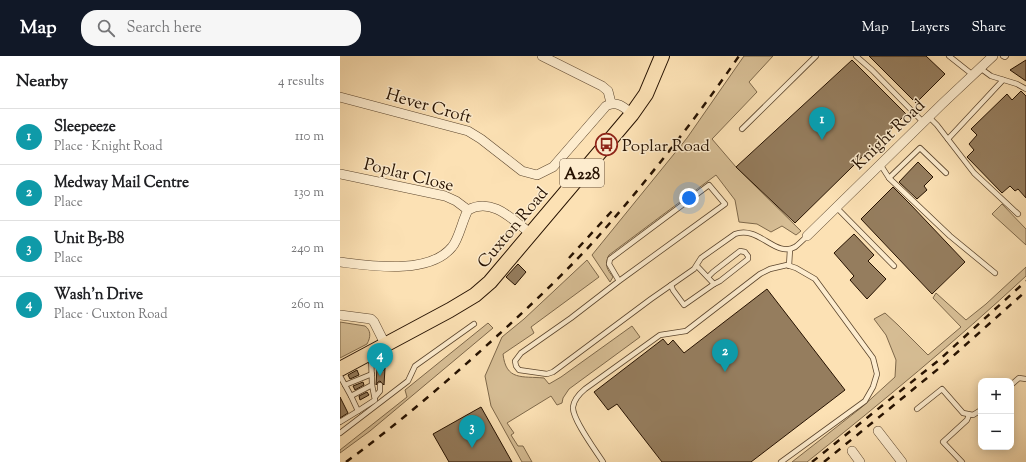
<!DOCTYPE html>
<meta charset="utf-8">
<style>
body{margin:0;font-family:"Sorts Mill Goudy",serif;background:#f6f6f6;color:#202124}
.controls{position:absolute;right:12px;bottom:12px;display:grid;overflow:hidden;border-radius:8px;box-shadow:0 2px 10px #0003}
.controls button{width:36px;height:36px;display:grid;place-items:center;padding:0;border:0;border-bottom:1px solid #e0e0e0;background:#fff;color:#202124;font:20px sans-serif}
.you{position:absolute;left:349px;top:142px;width:14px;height:14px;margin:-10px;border:3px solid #fff;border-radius:50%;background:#1a73e8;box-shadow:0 0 0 6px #1a73e833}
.badge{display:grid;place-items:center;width:26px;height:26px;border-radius:50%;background:#111827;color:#fff;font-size:13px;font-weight:700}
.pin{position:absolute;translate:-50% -33px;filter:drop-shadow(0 1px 2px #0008)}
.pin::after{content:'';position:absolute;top:21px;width:14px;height:12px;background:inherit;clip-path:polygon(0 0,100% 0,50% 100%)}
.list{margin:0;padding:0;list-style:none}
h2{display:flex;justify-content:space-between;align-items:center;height:52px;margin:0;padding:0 16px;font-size:17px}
h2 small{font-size:13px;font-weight:400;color:#757577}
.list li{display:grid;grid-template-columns:26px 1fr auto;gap:12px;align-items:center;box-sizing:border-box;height:56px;padding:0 16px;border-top:1px solid #e0e0e0}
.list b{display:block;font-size:15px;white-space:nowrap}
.list p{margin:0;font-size:13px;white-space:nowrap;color:#757577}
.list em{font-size:13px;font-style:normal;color:#757577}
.icon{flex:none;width:22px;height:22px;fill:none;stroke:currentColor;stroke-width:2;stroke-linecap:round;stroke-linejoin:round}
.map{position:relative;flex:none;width:686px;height:406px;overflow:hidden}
header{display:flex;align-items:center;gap:24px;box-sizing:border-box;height:56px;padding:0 20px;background:#111827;color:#fff}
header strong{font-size:19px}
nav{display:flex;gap:22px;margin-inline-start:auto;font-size:14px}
.search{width:280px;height:36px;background:#f6f6f6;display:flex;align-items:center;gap:10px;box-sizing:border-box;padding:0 14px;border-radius:16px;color:#757577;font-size:15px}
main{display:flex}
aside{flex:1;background:#fff}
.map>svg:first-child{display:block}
.green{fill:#d7be95;stroke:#7e684a}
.building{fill:#957d5e;stroke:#251100}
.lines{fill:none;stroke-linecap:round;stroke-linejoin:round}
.lane-casing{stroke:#5b452d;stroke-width:6}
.street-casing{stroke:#5b452d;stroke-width:10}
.primary-casing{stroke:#251100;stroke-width:16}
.lane{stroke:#fdecce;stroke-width:4.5}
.street{stroke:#fdecce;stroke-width:9}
.primary{stroke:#fce1b4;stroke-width:14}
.rail{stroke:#251100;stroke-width:2.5;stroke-dasharray:7 7;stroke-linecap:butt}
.labels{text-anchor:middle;stroke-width:3;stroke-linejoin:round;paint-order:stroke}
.shield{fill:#fdecce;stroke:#66533e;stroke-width:1}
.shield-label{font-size:16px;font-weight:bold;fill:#251100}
.street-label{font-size:17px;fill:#251100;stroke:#fdecce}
.poi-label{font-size:17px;fill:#251100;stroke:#fdecce;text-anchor:start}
</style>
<header>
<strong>Map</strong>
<div class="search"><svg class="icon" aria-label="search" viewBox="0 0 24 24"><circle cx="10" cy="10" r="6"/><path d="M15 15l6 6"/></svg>Search here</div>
<nav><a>Map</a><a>Layers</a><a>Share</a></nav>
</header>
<main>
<aside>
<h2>Nearby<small>4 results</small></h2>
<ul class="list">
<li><span class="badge" style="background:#0f9aa8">1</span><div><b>Sleepeeze</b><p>Place · Knight Road</p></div><em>110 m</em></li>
<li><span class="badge" style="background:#0f9aa8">2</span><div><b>Medway Mail Centre</b><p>Place</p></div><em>130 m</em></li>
<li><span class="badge" style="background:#0f9aa8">3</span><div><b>Unit B5-B8</b><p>Place</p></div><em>240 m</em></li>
<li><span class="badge" style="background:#0f9aa8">4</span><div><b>Wash'n Drive</b><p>Place · Cuxton Road</p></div><em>260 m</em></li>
</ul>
</aside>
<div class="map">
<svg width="686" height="406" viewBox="0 0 686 406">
<rect width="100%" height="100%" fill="#fce1b4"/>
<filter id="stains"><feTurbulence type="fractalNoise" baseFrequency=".005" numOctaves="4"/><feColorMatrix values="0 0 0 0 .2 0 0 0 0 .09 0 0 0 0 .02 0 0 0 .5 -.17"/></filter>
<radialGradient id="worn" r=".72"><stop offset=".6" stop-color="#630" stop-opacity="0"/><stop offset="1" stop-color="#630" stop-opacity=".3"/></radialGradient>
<g class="green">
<path d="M404 0H433L409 26 417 36 372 83 396 111 461 175 456 179 442 170 431 176 417 168 399 166 395 144 376 119 269 199C264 209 267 213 273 221L270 226 252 199 347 82Z"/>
<path d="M662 148 686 173V189L652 158Z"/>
<path d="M247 204 259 221 191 271 194 277 163 298C166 325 182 320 204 322L209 328 221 321 292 270 300 281 229 333 223 342 222 347 217 349 211 340 167 367 174 377 171 379 178 390H183L192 406H182L151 350 145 320 162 281 184 263Z"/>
<path d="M686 211V220C616 285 542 346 467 406H452L522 351 555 321 556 304 546 279 534 263 545 257 558 269 588 299 621 271 593 242 596 237 626 264 646 248Z"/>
<path d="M0 266 25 270C31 274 31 281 27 288L0 302Z"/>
<path d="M148 267 153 272 30 375 0 397V394L67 341 65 334Z"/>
</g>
<g class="building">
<path d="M529 0H586L605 18 576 47Z"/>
<path d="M512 4 566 58 455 167 396 111Z"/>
<path d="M686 4V25L670 14Z"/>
<path d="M681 35 686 40V142L678 133 675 135 670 130 662 137 627 101 634 94 629 88 637 79 631 73 667 38 672 44Z"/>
<path d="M578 106 593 121 584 130 587 134 577 143 559 126Z"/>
<path d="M553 131 571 149 625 206 592 238 521 163Z"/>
<path d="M514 178 534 199 528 205 546 223 527 243 510 224 514 220 494 197Z"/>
<path d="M178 208 186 216 175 229 166 221Z"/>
<path d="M427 233 505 334 411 406H322L277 348 268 354 254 336 323 283 328 289 333 284 344 297Z"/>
<path d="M37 311 41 315 44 314 45 312 44 329 40 325 38 326 36 329Z"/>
<path d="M17 314 19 319 10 323 8 319Z"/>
<path d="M23 326 24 329 15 334 13 330Z"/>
<path d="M27 336 29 339 20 344 19 340Z"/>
<path d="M0 341 8 357 0 362Z"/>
<path d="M141 351 172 406H109L93 378Z"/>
</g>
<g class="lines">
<defs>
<g id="lane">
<path d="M516 0 532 14 583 66"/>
<path d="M609 0 633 19"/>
<path d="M663 0 665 1 666 0"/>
<path d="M640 12 651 20 677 28 686 33"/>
<path d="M589 61 597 69 634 117 678 158"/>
<path d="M402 73 476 0"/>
<path d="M608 83 663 24"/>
<path d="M540 108 549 122 610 180 655 217"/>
<path d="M549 122 580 92 606 117"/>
<path d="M496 151 554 210"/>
<path d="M449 210 450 193"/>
<path d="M368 221 373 216 400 195 405 196 408 200V203L380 225 374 228"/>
<path d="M279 225 269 208 270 203 369 129 385 148 279 225 231 262 181 297 175 305 176 310 179 314 207 318 213 316 311 243 354 213 361 202 395 178C419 169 435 202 455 191 459 188 463 184 467 180"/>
<path d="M331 229 333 234 344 249 374 228 357 210"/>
<path d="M31 306 40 308 41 311"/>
<path d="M0 320 11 340 32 329 31 299"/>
<path d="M5 329 32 318"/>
<path d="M671 329 679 322 686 323"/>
<path d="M11 340 18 355 35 344 32 329"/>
<path d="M35 341 40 335V329"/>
<path d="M577 353 602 333 623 357 633 359 641 354"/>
<path d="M0 366 18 355"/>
<path d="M0 377 68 325 75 310 134 268"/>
<path d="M263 406C256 395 232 363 233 351 234 343 239 338 245 333L320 279 346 275 420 218 430 213 447 209 456 212 475 223 533 302 537 318 533 331 525 345 441 406"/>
<path d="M622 406 603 386 627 364 629 359"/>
</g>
<g id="street">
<path d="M202 0 262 30 268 35 271 47"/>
<path d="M0 41 128 75 141 83 182 115 197 119 213 111 266 50C276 44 284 51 292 58"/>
<path d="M0 118 105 140 116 145 128 154"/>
<path d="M467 180 602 48 653 0"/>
<path d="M0 206C32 210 89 219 112 191 119 183 122 165 128 154 152 141 172 163 190 177"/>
<path d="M0 259 31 263 34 266 45 288"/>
<path d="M538 375 562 406"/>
<path d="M512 395 520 406"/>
</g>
<path id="primary" d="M0 313 110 254 135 239 150 226 292 58 306 38 322 0"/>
</defs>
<use href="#lane" class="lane-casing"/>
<use href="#street" class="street-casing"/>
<use href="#primary" class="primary-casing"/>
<use href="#lane" class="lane"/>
<use href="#street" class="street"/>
<use href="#primary" class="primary"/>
<g class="rail">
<path d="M229 202 272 155"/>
<path d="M6 406C59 367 109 324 157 280 191 249 225 217 256 183 307 125 355 64 399 0"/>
<path d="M472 406 599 304 686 225"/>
<path d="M484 406 603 309 686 235"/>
</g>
</g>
<defs>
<symbol id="bus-ring" viewBox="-11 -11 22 22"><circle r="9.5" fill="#fdecce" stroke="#8f2418" stroke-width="1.5"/><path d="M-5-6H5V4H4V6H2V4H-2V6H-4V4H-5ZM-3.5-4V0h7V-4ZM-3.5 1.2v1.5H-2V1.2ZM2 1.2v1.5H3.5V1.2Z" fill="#8f2418"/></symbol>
</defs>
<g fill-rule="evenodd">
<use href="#bus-ring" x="254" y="76" width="25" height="25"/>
</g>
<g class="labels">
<rect class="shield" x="220" y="103" width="44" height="28" rx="3"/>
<g class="shield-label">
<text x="242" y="123">A228</text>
</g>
<g class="street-label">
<text transform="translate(89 49) rotate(16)" y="6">Hever Croft</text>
<text transform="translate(548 78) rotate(-44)" y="6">Knight Road</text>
<text transform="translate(69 118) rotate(14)" y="6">Poplar Close</text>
<text transform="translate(172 171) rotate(-50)" y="6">Cuxton Road</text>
</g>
<g class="poi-label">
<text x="282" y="95">Poplar Road</text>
</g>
</g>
<rect width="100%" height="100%" filter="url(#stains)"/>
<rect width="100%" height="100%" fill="url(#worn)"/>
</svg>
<div class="controls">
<button>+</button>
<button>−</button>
</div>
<div class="you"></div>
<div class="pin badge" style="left:482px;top:84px;background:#0f9aa8">1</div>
<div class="pin badge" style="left:385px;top:316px;background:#0f9aa8">2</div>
<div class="pin badge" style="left:132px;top:392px;background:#0f9aa8">3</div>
<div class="pin badge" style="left:40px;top:320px;background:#0f9aa8">4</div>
</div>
</main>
